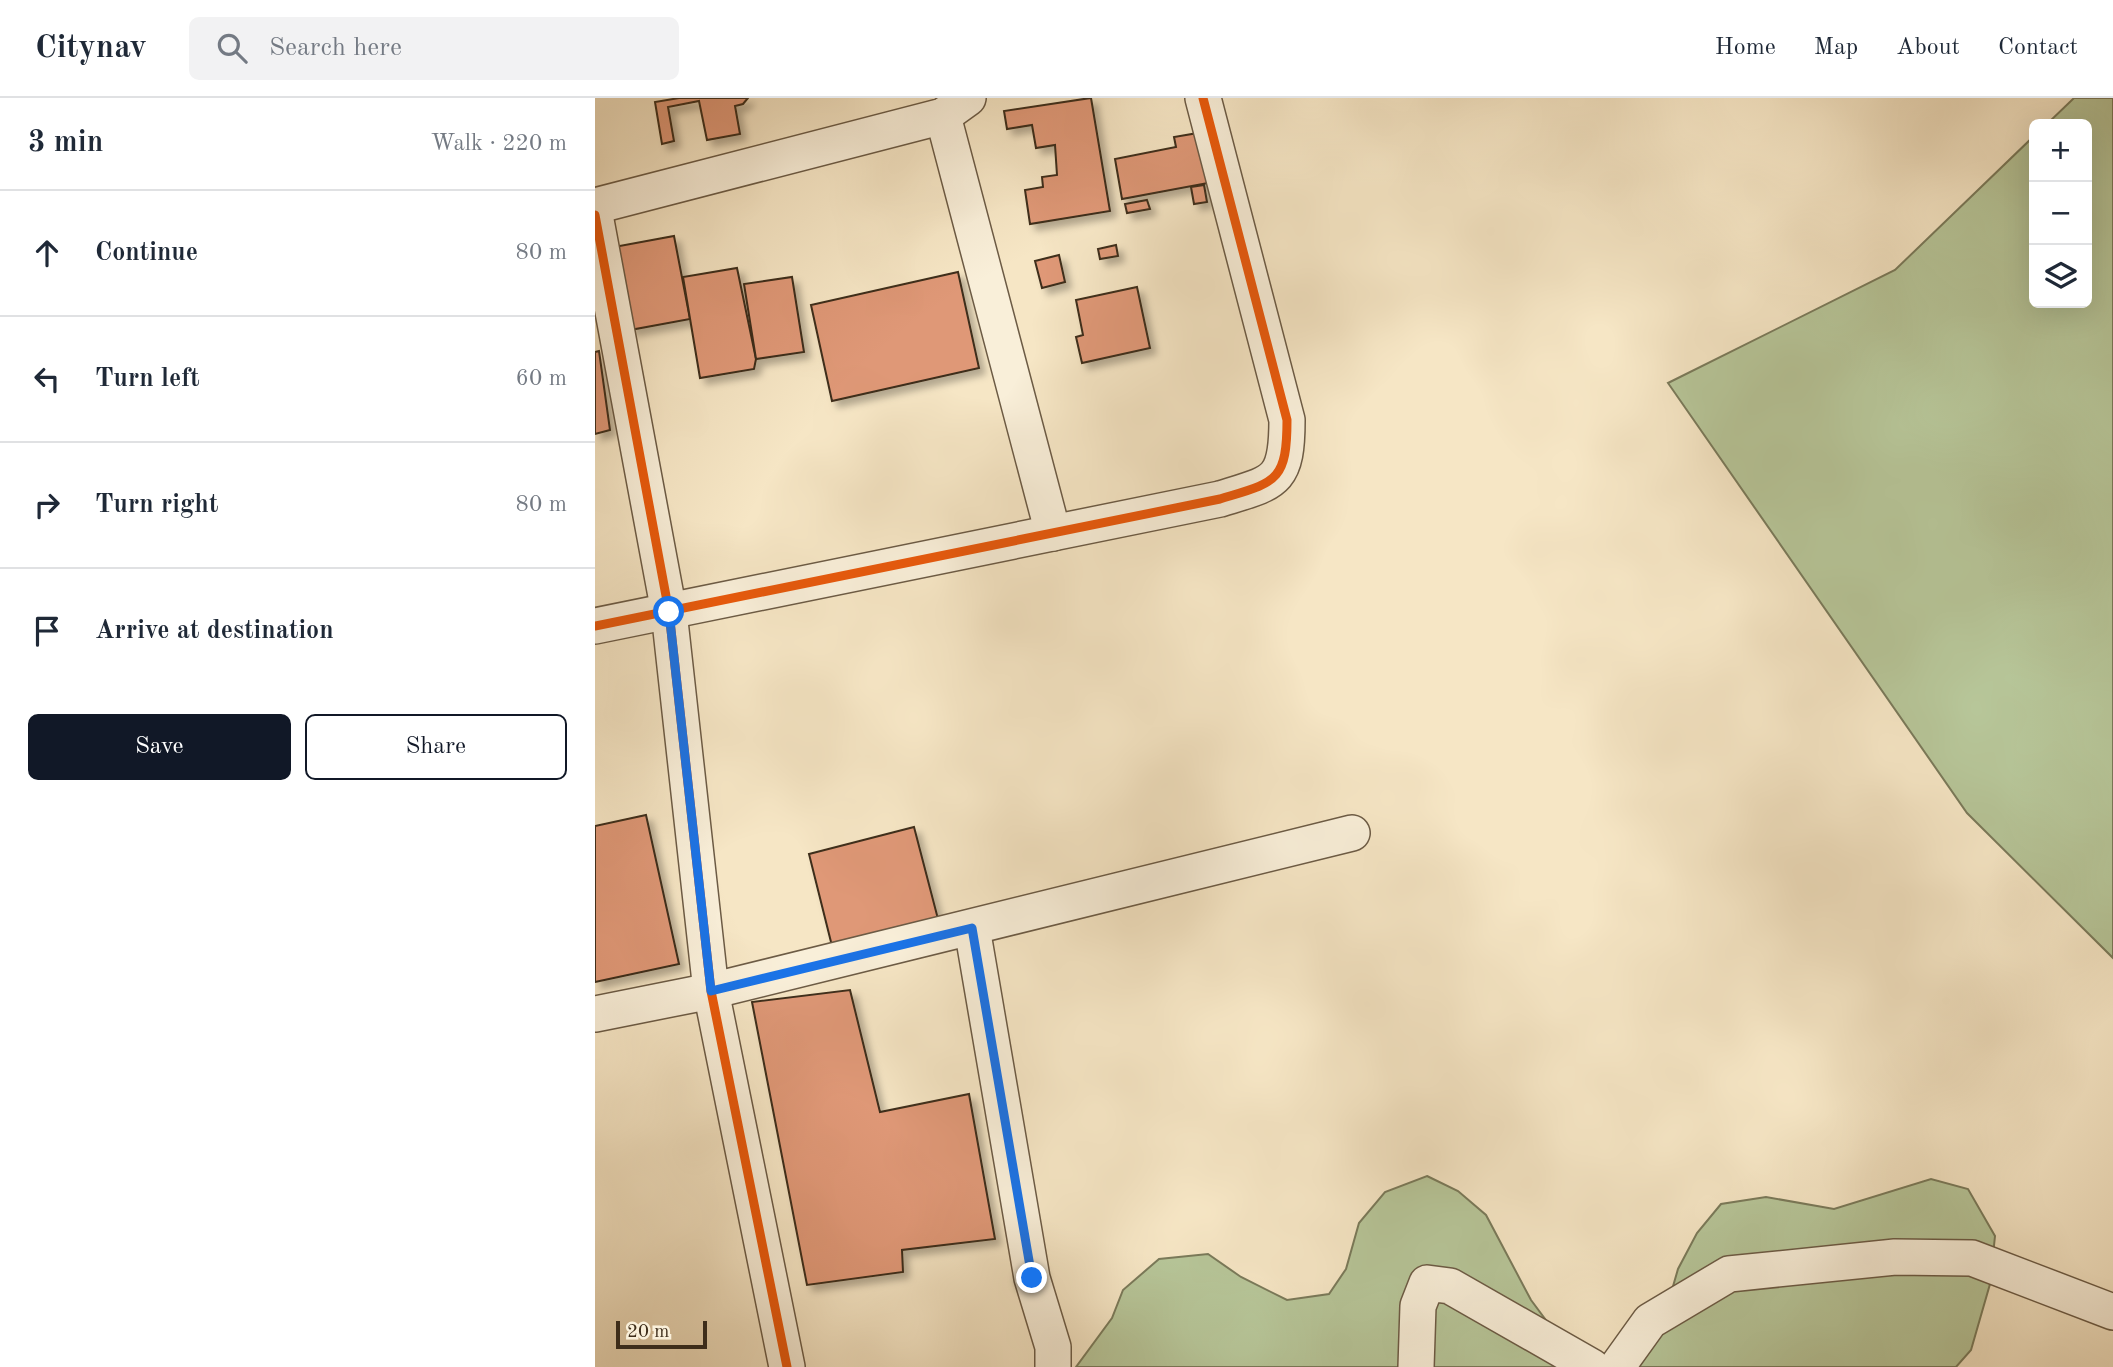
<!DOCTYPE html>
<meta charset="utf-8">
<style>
body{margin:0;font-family:"Old Standard TT",serif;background:#f2f2f3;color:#1f2937}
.controls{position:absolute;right:21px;top:21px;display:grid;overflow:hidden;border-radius:10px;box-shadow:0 7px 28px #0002}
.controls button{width:63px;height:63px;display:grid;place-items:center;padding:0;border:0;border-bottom:2px solid #e0e1e3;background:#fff;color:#1f2937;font:35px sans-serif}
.scale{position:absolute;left:21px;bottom:18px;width:91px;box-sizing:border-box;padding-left:7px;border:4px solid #3e2d1a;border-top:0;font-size:19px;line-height:24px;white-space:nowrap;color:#3e2d1a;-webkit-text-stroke:5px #f9efd9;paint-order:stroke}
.stop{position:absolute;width:21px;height:21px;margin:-16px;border:5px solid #1a73e8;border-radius:50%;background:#fff}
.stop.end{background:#1a73e8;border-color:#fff;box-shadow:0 2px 7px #0008}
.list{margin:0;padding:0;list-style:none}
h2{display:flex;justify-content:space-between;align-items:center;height:91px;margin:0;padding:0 28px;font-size:30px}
h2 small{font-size:23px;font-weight:400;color:#747a83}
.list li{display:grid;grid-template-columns:46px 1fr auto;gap:21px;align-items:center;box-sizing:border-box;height:126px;padding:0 28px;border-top:2px solid #e0e1e3}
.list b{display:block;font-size:26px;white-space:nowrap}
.list em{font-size:23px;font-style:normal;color:#747a83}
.actions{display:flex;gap:14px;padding:21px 28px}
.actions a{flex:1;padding:16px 0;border:2px solid #111827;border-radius:10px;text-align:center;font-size:24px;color:#111827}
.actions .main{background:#111827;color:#fff}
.icon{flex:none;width:38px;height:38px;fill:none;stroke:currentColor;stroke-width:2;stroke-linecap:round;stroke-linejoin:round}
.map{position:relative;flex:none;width:1518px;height:1269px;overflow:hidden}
header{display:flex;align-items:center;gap:42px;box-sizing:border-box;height:98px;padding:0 35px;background:#fff;border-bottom:2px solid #e0e1e3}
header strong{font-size:33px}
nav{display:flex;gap:38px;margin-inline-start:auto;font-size:24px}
.search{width:490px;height:63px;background:#f2f2f3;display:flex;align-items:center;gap:18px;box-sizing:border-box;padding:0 24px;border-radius:10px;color:#747a83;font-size:26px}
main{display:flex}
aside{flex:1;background:#fff}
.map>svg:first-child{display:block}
.green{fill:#b7c699;stroke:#7a7a5a;stroke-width:2}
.building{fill:#df9877;stroke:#3e2d1a;stroke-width:2;filter:url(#shadow)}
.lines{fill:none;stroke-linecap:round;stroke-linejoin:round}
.minor-casing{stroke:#6c5b45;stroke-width:38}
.minor{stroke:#f9efd9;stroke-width:35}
.cycleway-casing{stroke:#f9efd9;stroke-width:13}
.cycleway{stroke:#e8590c;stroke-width:9}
.route{stroke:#1a73e8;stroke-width:9}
</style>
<header>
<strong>Citynav</strong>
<div class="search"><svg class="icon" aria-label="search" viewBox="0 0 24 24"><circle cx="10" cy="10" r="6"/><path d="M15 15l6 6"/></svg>Search here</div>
<nav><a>Home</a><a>Map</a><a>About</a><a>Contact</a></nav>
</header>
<main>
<aside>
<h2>3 min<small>Walk · 220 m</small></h2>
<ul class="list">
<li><svg class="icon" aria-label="ahead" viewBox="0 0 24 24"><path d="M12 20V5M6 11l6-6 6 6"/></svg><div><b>Continue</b></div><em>80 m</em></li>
<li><svg class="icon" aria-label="left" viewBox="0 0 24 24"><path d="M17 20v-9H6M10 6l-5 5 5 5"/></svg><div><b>Turn left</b></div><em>60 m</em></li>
<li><svg class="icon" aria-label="right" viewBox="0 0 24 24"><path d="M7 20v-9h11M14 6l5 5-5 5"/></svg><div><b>Turn right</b></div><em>80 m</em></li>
<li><svg class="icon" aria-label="arrive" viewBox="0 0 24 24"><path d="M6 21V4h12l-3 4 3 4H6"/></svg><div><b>Arrive at destination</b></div></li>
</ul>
<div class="actions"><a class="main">Save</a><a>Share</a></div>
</aside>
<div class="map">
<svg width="1518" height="1269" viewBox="0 0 1518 1269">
<defs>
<filter id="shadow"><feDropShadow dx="6" dy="6" stdDeviation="3.5" flood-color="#0004"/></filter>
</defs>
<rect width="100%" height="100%" fill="#f6e6c5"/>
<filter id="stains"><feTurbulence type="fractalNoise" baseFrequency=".00286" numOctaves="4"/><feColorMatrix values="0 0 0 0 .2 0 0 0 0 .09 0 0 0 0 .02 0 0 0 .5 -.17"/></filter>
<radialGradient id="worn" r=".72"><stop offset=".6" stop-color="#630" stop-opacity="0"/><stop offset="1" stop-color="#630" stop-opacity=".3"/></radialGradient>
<g class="green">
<path d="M1479 0H1518V860L1372 715 1073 285 1300 172 1439 38V205H1492V26H1452Z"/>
<path d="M832 1078 863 1093 891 1117 936 1202 971 1249 1001 1261 1031 1255 1066 1230 1083 1171 1102 1135 1126 1106 1171 1099 1239 1111 1336 1081 1373 1091 1400 1138 1395 1186 1376 1252 1361 1269H481L517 1220 528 1192 564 1161 613 1156 646 1179 692 1202 734 1196 751 1171 764 1125 790 1094Z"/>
</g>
<g class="building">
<path d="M84 0H153L148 6 140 8 145 36 112 42 104 3 73 9 79 43 67 46 60 4Z"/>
<path d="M496 0 515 113 435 126 430 92 448 89 447 79 462 77 460 47 441 50 437 27 412 31 409 13Z"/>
<path d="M603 35 613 85 527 101 520 61 581 49 579 39Z"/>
<path d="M609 87 612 104 599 106 596 89Z"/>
<path d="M552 102 555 111 532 115 530 106Z"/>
<path d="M79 138 95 221 35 232 19 149Z"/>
<path d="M521 147 523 158 505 161 503 151Z"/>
<path d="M464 157 470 184 447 190 440 163Z"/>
<path d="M142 170 161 261 159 271 105 280 88 179Z"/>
<path d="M363 174 384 270 237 303 216 207Z"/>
<path d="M197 179 209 254 161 261 149 186Z"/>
<path d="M542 189 555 250 487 265 481 239 488 237 481 202Z"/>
<path d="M4 253 15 332 0 336V254Z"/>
<path d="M51 717 84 866 0 884V728Z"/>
<path d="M319 729 343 821 237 848 214 756Z"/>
<path d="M255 892 285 1014 374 996 400 1141 307 1152 308 1174 212 1187 157 904Z"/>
</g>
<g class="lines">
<defs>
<g id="minor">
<path d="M348 18 458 435"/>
<path d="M0 108 348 18 373 0"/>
<path d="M0 117 74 514 116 893 192 1269"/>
<path d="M0 528 625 401C680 384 692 385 692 322L608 0"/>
<path d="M377 830 437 1180 458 1249V1269"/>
<path d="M0 916 116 893 757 735"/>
<path d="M821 1269 823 1208 832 1185 855 1188 997 1269"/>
<path d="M1022 1269 1055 1223 1134 1176 1300 1159 1377 1160 1518 1214"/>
</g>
</defs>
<use href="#minor" class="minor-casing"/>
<use href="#minor" class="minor"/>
<defs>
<g id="cycleway">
<path d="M0 117 74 514 116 893 192 1269"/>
<path d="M0 528 625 401C680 384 692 385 692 322L608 0"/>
</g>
</defs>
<use href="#cycleway" class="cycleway-casing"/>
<use href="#cycleway" class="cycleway"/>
</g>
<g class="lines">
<path class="route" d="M74 514 116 893 377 830 437 1180"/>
</g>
<rect width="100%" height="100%" filter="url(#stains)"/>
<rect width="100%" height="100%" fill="url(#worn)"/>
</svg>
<div class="controls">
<button>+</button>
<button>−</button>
<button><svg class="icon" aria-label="layers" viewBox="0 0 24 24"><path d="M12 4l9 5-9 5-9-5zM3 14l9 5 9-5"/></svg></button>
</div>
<div class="scale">20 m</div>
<div class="stop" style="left:74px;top:514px"></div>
<div class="stop end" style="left:437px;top:1180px"></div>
</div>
</main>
